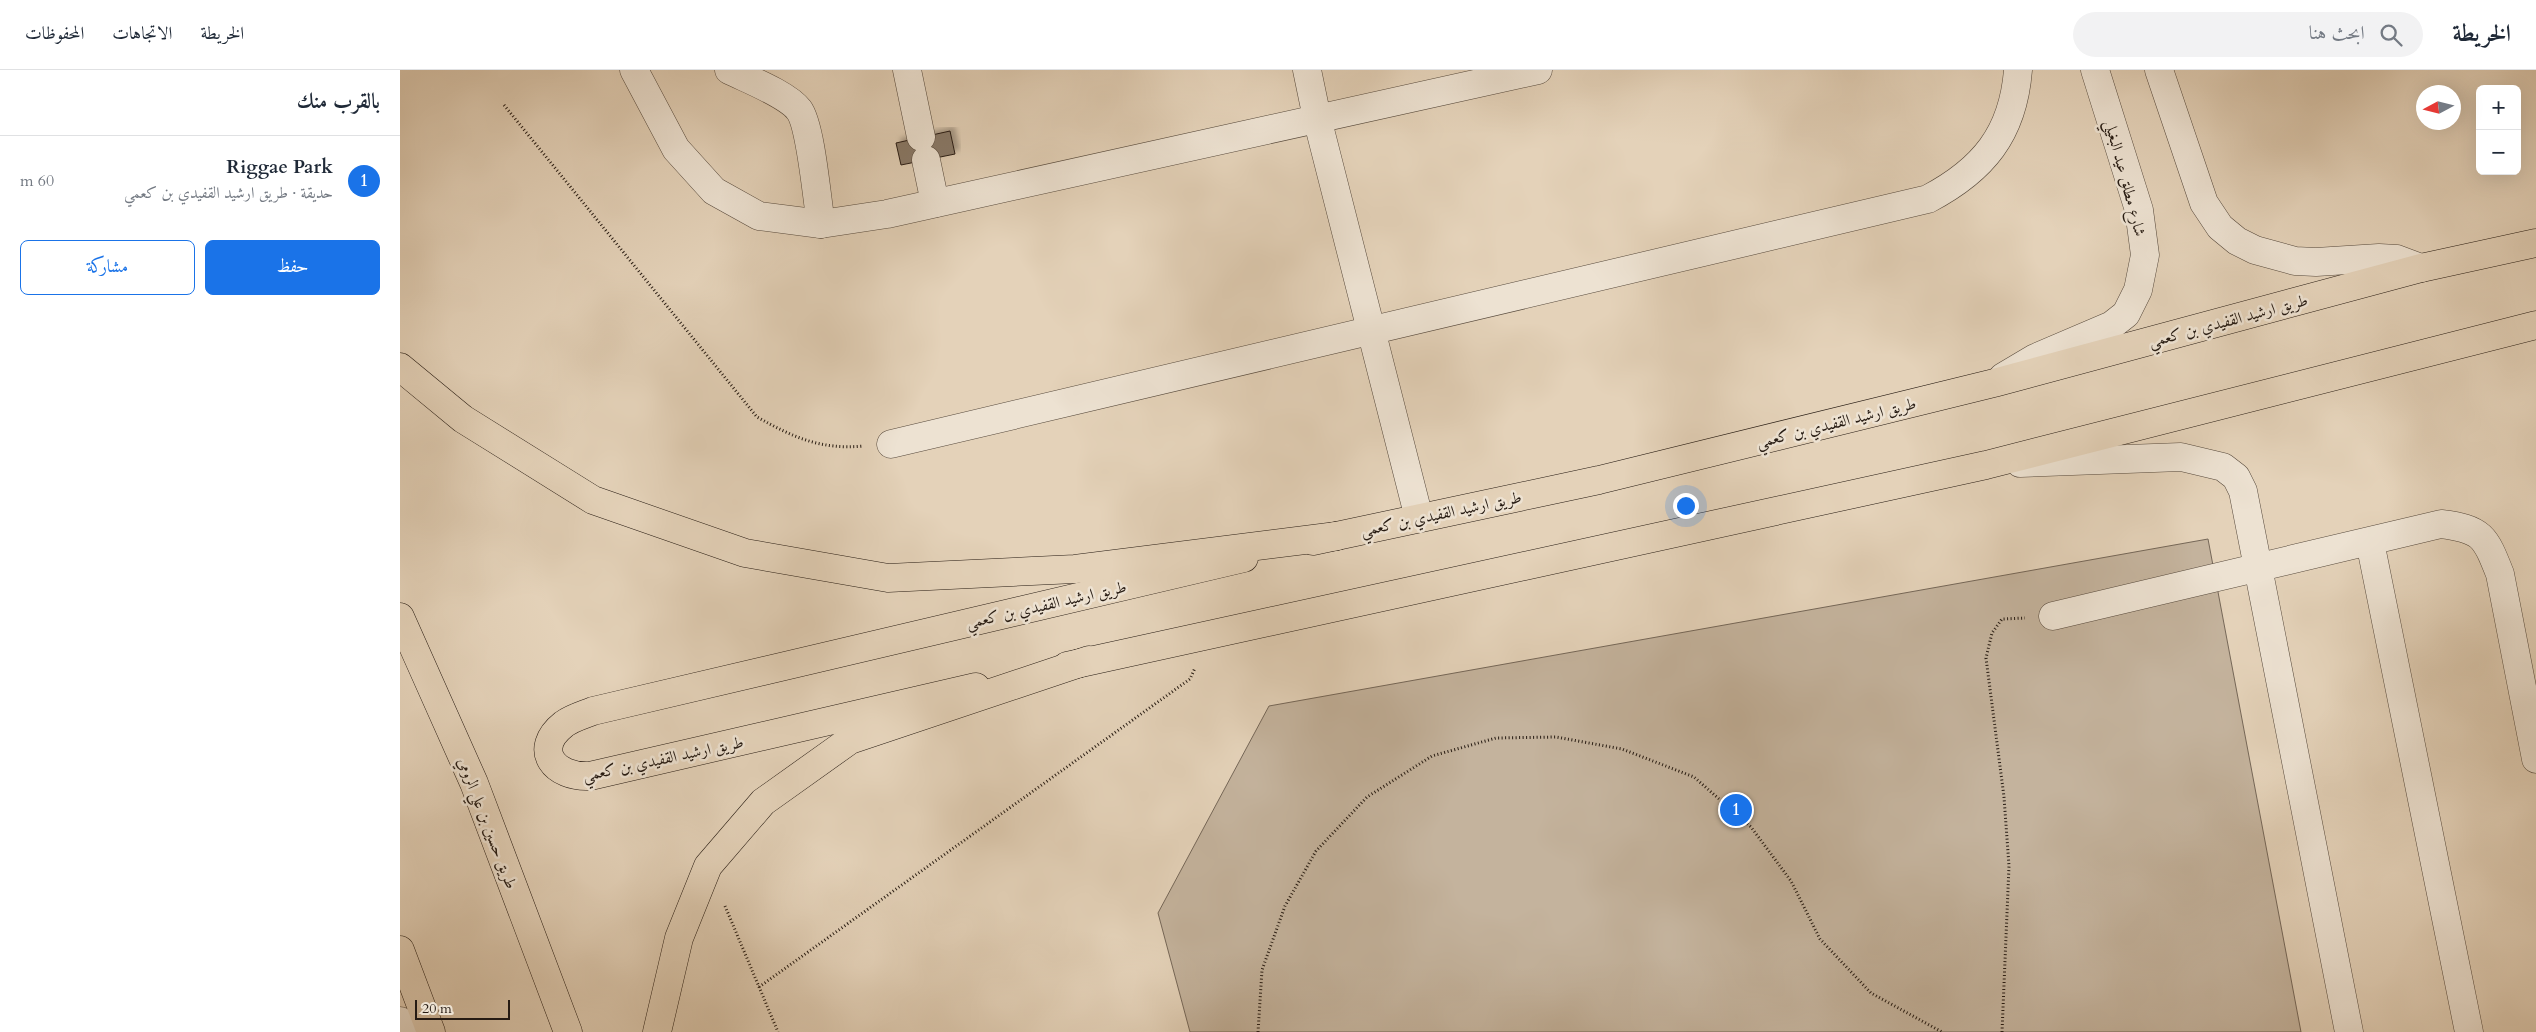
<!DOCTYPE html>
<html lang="ar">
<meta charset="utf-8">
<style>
body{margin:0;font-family:Cardo,Amiri,serif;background:#f2f2f3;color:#1f2937;direction:rtl}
.controls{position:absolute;right:15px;top:15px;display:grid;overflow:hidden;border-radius:8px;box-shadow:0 5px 20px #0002}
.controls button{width:45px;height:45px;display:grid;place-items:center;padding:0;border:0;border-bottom:1px solid #e0e1e3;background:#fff;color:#1f2937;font:25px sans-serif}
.compass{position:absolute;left:2016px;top:15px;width:45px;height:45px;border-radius:50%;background:#fff;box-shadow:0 5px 20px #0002;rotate:263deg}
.scale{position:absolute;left:15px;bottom:12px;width:95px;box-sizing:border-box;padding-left:5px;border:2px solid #261b13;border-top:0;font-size:14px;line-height:18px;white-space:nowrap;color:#261b13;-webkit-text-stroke:4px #ede2d2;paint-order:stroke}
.you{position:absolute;left:1285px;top:435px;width:18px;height:18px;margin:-12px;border:4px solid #fff;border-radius:50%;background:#1a73e8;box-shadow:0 0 0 8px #1a73e833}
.badge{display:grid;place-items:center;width:32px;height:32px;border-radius:50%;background:#1a73e8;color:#fff;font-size:16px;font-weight:700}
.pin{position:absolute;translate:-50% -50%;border:2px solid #fff;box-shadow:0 1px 5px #0006}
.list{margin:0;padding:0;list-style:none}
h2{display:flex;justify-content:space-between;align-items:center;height:65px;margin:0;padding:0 20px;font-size:21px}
h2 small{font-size:16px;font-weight:400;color:#747a83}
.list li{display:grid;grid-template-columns:32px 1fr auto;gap:15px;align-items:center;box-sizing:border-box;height:90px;padding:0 20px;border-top:1px solid #e0e1e3}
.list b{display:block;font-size:19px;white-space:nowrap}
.list p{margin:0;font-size:16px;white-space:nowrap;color:#747a83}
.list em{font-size:16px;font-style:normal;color:#747a83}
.actions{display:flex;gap:10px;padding:15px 20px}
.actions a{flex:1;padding:11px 0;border:1px solid #1a73e8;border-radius:8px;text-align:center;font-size:18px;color:#1a73e8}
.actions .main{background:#1a73e8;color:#fff}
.icon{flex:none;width:28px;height:28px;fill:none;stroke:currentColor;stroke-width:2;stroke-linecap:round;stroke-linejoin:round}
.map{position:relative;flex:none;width:2136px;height:962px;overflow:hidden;direction:ltr}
header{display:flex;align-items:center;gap:30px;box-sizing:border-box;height:70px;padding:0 25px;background:#fff;border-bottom:1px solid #e0e1e3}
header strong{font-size:24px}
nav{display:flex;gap:28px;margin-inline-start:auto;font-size:18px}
.search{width:350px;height:45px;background:#f2f2f3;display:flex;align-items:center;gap:12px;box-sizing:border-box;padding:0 18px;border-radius:28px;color:#747a83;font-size:19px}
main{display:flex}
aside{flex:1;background:#fff}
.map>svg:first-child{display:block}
.green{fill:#c4b39d;stroke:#756758}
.building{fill:#897a69;stroke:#261b13;filter:url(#shadow)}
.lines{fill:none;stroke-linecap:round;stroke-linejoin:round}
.minor-casing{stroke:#56493c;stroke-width:29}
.major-casing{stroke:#261b13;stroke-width:29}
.highway-casing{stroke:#261b13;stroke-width:29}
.path{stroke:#261b13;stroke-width:3;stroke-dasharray:1 2.5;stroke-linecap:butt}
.minor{stroke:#ede2d2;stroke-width:28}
.major{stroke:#e4d2b9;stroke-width:28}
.highway{stroke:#e4d2b9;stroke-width:28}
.labels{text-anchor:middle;stroke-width:5;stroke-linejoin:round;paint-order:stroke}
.street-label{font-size:16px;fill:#261b13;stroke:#ede2d2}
</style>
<header>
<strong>الخريطة</strong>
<div class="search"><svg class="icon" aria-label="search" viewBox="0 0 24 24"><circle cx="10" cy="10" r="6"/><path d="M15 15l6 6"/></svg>ابحث هنا</div>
<nav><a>الخريطة</a><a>الاتجاهات</a><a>المحفوظات</a></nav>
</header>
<main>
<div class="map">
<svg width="2136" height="962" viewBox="0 0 2136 962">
<defs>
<filter id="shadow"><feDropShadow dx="4.5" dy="-4.5" stdDeviation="2.5" flood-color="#0004"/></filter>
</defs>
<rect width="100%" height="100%" fill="#e4d2b9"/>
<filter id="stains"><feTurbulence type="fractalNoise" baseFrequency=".004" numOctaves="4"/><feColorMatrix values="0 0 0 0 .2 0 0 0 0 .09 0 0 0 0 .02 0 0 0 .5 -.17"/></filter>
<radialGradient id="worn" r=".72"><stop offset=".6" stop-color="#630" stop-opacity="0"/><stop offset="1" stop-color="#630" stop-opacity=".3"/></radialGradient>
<path class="green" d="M1808 469 1901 962H790L758 843 869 636Z"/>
<path class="building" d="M550 61 555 84 501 95 496 73Z"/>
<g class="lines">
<defs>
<g id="minor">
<path d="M234 0 276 79 314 121 359 146 421 154 487 144 1138 0"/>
<path d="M329 0C347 9 387 24 399 40 411 56 417 131 421 154"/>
<path d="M507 0 521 67"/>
<path d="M907 0 917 48 1019 448"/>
<path d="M1759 0 1804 133 1820 157 1837 171 1855 180 1895 191 1916 192 1979 188 1997 189 2021 198"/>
<path d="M526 90 535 133"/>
<path d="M1603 307 1635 288 1712 255 1726 244 1738 220 1745 185 1739 140 1695 0"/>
<path d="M491 374 1528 129C1583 100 1613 64 1618 0"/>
<path d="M1620 393 1781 387 1823 397 1836 407 1843 421 1949 962"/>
<path d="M1970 472 2069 962"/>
<path d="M1653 546 2041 454C2082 459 2085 466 2100 504L2136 689"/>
<path d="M0 951 6 962"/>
</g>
<g id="major">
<path d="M913 471 1199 410 1594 313 2021 198 2136 173"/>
<path d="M667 596 1586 395 2136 255"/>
<path d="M576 617 190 706C155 708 131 680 164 654 172 648 183 645 193 641L844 488"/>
</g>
<g id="highway">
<path d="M0 297 63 349 193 430 345 483 488 508 675 499 937 466"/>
<path d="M0 547 74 713 168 962"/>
<path d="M0 880 31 962"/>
<path d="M257 962 279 868 308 796 363 732 450 670 689 590"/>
</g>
</defs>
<use href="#minor" class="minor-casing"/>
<use href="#major" class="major-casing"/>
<use href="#highway" class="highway-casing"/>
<g class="path">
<path d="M104 35 357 347C393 367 420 380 463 376"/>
<path d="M325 836 378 962"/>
<path d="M359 917 790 609 795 598"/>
<path d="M858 962 862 900 885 836 916 781 967 727 1032 686 1096 668 1156 667 1222 679 1294 707 1351 757 1391 811 1420 869 1471 923 1542 962"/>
<path d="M1602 962 1609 796 1604 727 1586 588 1592 563 1602 549 1625 548"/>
</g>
<use href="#minor" class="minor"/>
<use href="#major" class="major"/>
<use href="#highway" class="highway"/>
</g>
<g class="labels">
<g class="street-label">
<text transform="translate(1726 108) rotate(75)" y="6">شارع مطلق عيد البغيلي</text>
<text transform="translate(1828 250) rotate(-15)" y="6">طريق ارشيد القفيدي بن كعمي</text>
<text transform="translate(1436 352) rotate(-14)" y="6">طريق ارشيد القفيدي بن كعمي</text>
<text transform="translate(1041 443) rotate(-12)" y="6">طريق ارشيد القفيدي بن كعمي</text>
<text transform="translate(646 534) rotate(-13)" y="6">طريق ارشيد القفيدي بن كعمي</text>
<text transform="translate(263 688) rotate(-12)" y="6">طريق ارشيد القفيدي بن كعمي</text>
<text transform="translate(88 753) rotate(69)" y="6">طريق حسين بن علي الرومي</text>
</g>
</g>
<rect width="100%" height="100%" filter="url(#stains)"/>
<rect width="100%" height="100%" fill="url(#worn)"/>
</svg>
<div class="controls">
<button>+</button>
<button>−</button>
</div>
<svg class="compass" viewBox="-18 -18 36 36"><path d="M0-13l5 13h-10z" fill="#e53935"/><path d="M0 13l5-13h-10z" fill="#747a83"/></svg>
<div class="scale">20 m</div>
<div class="you"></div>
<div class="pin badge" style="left:1336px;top:740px">1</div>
</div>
<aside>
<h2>بالقرب منك<small></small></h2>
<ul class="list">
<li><span class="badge">1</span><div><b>Riggae Park</b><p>حديقة · طريق ارشيد القفيدي بن كعمي</p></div><em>60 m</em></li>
</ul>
<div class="actions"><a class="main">حفظ</a><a>مشاركة</a></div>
</aside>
</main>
